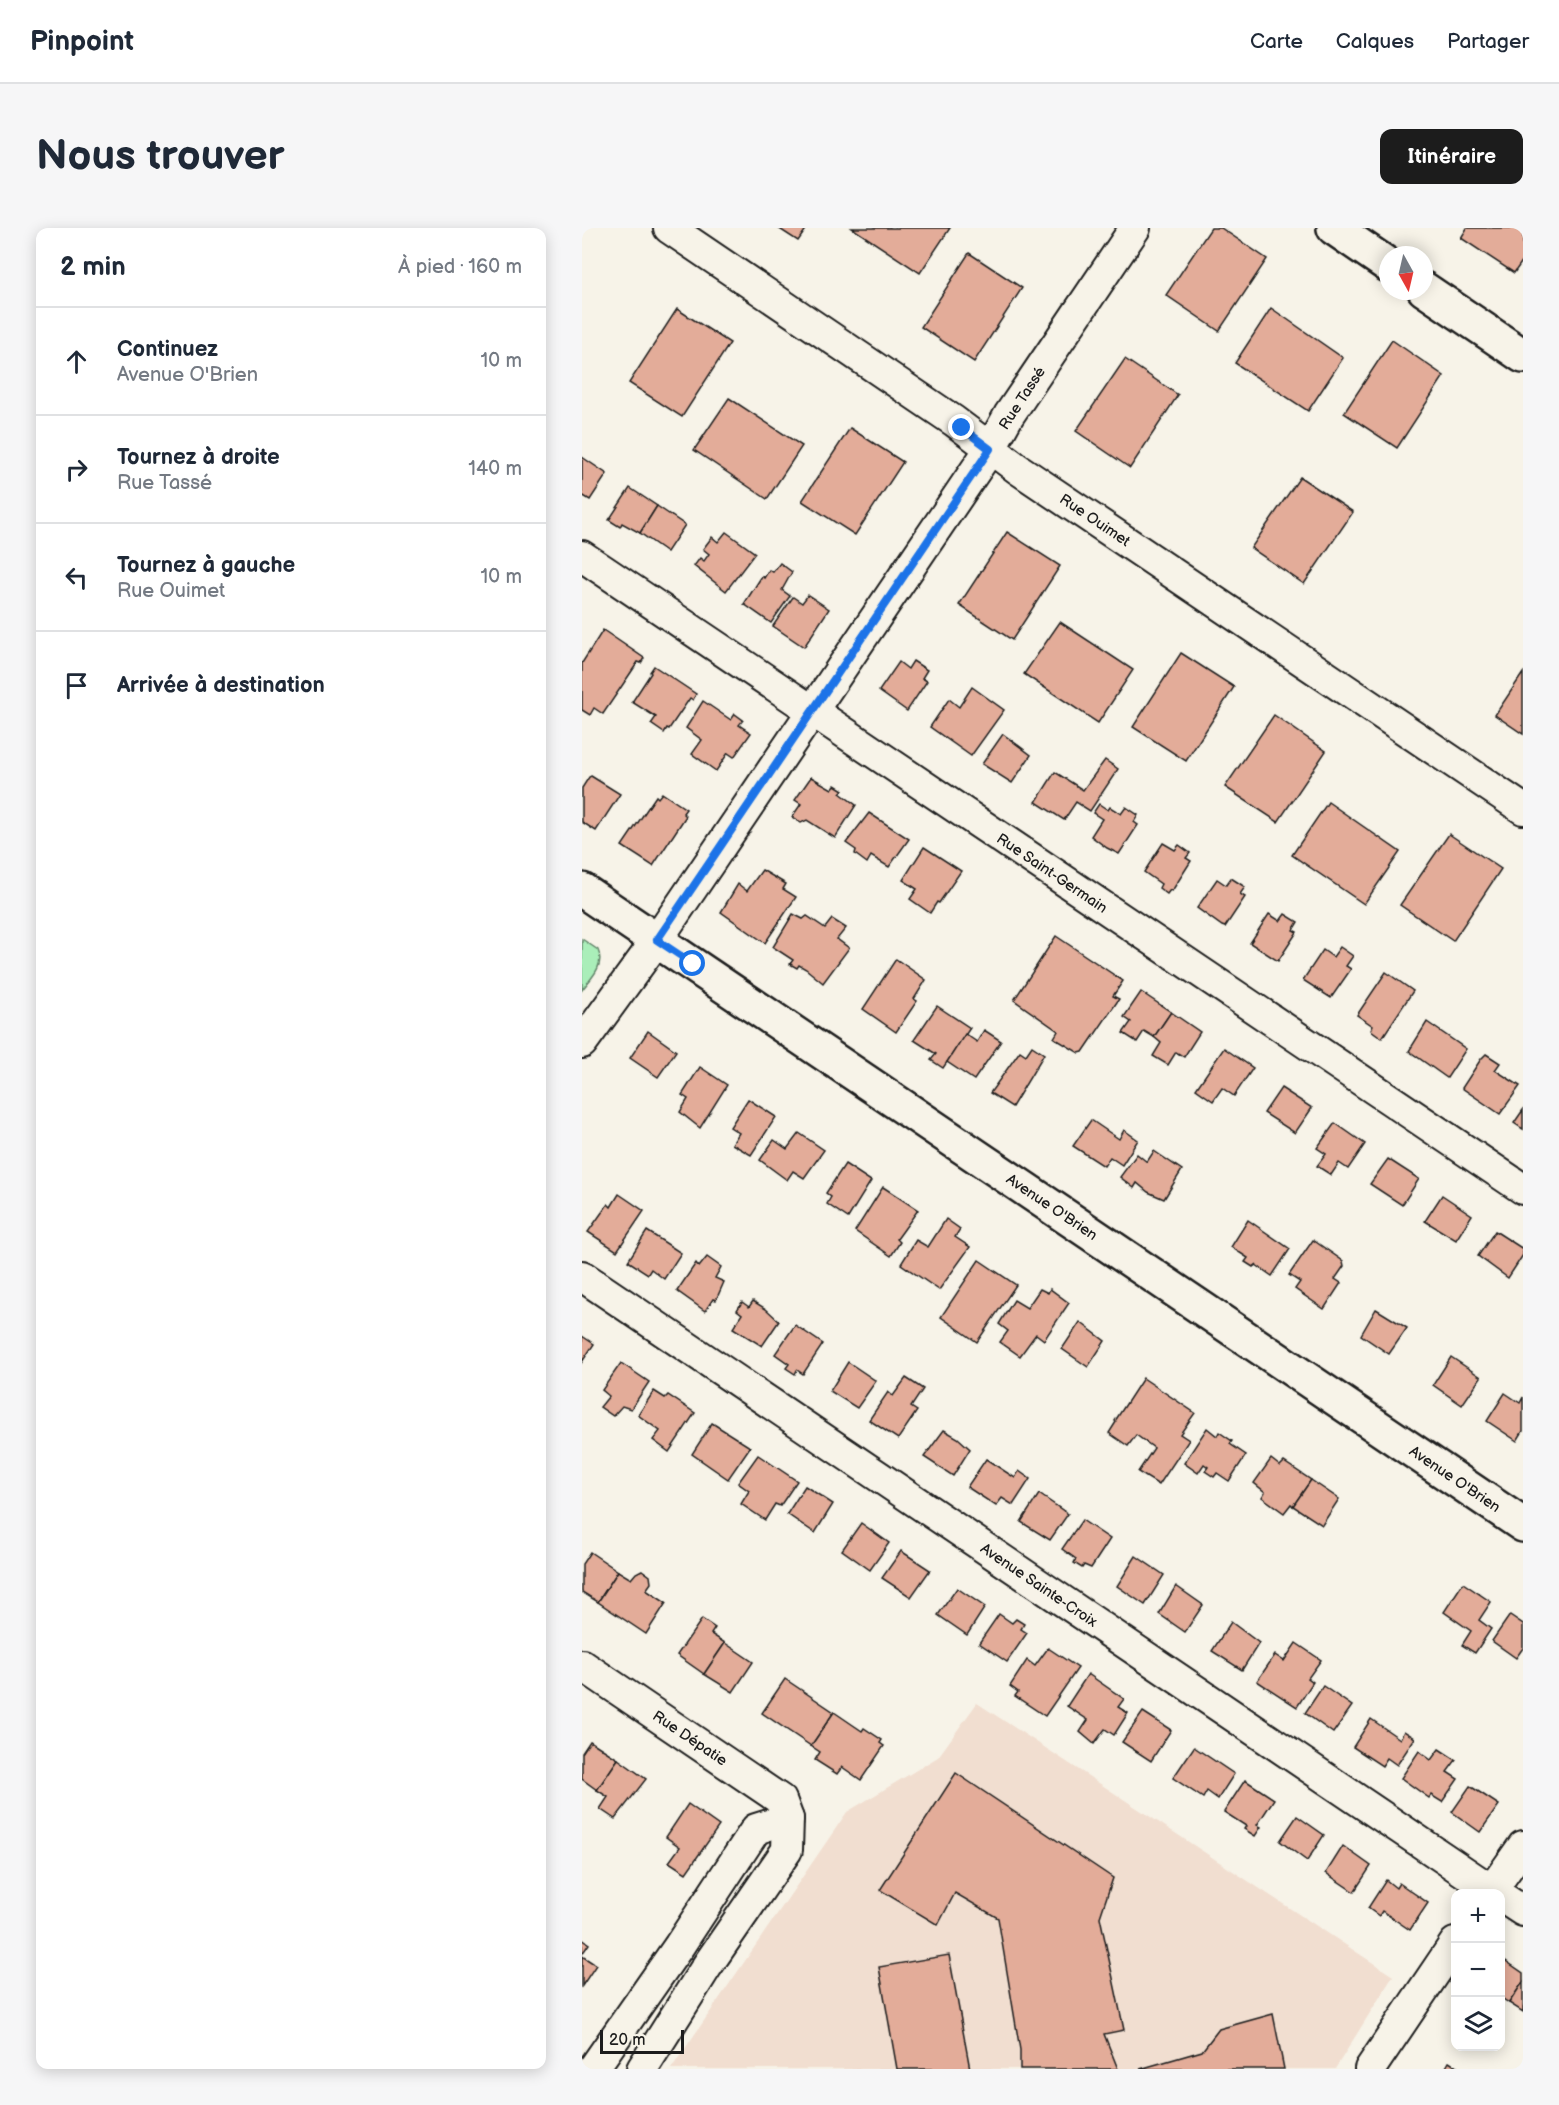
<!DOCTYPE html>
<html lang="fr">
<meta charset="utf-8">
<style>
body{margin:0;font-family:"Balsamiq Sans",sans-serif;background:#f6f6f7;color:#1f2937}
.controls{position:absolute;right:18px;bottom:18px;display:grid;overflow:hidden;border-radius:12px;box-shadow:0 3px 15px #0003}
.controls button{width:54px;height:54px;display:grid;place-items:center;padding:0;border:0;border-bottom:2px solid #e0e1e3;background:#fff;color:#1f2937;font:30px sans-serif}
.compass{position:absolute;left:797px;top:18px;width:54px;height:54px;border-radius:50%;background:#fff;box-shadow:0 3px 15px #0003;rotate:172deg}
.scale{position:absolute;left:18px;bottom:15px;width:84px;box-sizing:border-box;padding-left:6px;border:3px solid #1c1c1c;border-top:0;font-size:16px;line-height:21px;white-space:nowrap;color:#1c1c1c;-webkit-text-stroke:4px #f7f3e8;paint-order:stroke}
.stop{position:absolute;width:18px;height:18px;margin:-14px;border:4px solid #1a73e8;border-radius:50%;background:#fff}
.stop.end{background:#1a73e8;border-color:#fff;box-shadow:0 2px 6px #0008}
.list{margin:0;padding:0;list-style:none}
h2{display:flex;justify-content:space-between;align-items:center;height:78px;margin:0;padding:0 24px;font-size:26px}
h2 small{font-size:20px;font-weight:400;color:#747a83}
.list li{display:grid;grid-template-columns:39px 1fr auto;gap:18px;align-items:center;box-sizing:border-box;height:108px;padding:0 24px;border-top:2px solid #e0e1e3}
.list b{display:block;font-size:22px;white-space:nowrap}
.list p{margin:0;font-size:20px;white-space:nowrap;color:#747a83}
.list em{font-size:20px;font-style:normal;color:#747a83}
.icon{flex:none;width:33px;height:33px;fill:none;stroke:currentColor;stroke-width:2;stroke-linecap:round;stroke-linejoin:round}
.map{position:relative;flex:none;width:941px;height:1841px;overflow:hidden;border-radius:12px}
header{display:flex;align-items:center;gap:36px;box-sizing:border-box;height:84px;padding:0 30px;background:#fff;border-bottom:2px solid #e0e1e3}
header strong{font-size:28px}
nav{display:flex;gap:33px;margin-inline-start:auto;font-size:21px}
.intro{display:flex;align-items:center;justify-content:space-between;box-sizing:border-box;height:144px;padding:0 36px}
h1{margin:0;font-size:42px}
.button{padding:15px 27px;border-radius:12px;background:#1c1c1c;color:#fff;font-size:21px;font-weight:700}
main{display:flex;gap:36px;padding:0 36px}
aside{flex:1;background:#fff;border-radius:12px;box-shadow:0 3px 15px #0003}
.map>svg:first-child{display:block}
.built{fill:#f1ded0}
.green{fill:#aaeeb9;stroke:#63856a;stroke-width:1.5}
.building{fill:#e3ac99;stroke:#1c1c1c;stroke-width:1.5}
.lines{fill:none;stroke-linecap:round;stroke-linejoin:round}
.minor-casing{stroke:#1c1c1c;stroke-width:34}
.tertiary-casing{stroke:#1c1c1c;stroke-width:38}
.minor{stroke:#f7f3e8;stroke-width:30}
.tertiary{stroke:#f7f3e8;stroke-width:33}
.route{stroke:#1a73e8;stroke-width:8}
.labels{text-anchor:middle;stroke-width:4.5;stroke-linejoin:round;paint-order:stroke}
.street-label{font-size:15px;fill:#1c1c1c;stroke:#f7f3e8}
</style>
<header>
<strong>Pinpoint</strong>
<nav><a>Carte</a><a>Calques</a><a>Partager</a></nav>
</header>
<div class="intro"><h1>Nous trouver</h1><a class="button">Itinéraire</a></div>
<main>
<aside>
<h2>2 min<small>À pied · 160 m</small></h2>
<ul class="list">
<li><svg class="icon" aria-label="ahead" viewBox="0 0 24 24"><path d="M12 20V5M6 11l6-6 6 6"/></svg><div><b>Continuez</b><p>Avenue O'Brien</p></div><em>10 m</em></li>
<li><svg class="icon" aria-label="right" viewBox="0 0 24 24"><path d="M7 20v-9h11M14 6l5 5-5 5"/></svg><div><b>Tournez à droite</b><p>Rue Tassé</p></div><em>140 m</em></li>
<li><svg class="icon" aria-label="left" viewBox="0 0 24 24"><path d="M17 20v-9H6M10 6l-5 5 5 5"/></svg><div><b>Tournez à gauche</b><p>Rue Ouimet</p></div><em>10 m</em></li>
<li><svg class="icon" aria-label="arrive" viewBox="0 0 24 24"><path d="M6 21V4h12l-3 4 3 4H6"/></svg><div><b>Arrivée à destination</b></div></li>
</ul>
</aside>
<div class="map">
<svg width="941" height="1841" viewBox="0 0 941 1841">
<rect width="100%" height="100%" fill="#f7f3e8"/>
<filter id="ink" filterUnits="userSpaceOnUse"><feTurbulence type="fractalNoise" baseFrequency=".0167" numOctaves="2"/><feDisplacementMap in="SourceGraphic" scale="12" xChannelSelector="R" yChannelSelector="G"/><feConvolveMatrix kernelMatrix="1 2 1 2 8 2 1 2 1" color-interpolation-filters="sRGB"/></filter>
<g filter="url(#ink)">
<path class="built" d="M395 1475 811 1748 753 1841H89L265 1584 356 1529Z"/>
<path class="green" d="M0 711 16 722C23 738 9 750 0 762Z"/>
<g class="building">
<path d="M196 0H225L216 13Z"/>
<path d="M270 0H368L338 45Z"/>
<path d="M629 0H639L685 31 637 103 584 67Z"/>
<path d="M885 0H941V32L932 45 879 10Z"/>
<path d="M387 25 440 60 392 134 339 99Z"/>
<path d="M689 80 761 130 726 183 653 135Z"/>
<path d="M95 81 148 115 100 189 47 155Z"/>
<path d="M810 112 862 148 815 220 762 185Z"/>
<path d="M543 131 596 167 548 240 494 203Z"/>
<path d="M147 170 220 218 185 271 112 222Z"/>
<path d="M268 200 321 234 273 307 220 273Z"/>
<path d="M0 229 25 246 8 272 0 267Z"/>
<path d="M718 249 771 284 722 356 669 320Z"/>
<path d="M48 260 75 278 58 305 40 295 38 299 27 292Z"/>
<path d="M75 278 103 297 85 324 58 305Z"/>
<path d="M144 304 173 325 144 363 112 338 118 330 122 333 127 326 121 321 130 309 136 314Z"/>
<path d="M425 304 478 338 430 412 377 377Z"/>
<path d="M198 335 210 344 200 362 208 368 189 395 162 376 180 348 182 350 187 342 191 344Z"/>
<path d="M226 367 247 381 222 419 191 398 211 369 220 375Z"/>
<path d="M478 394 551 442 516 495 442 446Z"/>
<path d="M21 402 62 430 59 435 56 434 21 486 12 480 8 487 0 482V435Z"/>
<path d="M599 425 652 459 604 533 551 499Z"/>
<path d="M331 433 345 442 340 450 345 453 325 483 297 463 317 434 326 441Z"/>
<path d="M72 438 114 466 111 472 108 470 87 501 85 500 82 505 69 496 74 489 50 474 69 445 68 444Z"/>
<path d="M941 445V506L913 487Z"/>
<path d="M390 459 422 482 389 528 348 499 367 471 377 479Z"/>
<path d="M121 473 149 492 153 486 161 492 157 497 169 505 152 529 146 525 134 543 110 526 120 512 104 500Z"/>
<path d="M692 487 744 523 696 594 643 559Z"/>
<path d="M421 506 449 527 430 555 400 536Z"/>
<path d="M523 532 536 541 508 583 494 574 482 592 454 574 473 544 501 562Z"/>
<path d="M9 548 38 566 14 603 0 594V560L7 549Z"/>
<path d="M229 549 250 561 253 557 261 562 258 565 274 577 253 610 225 592 219 595 210 589 219 576 213 572Z"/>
<path d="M80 565 104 581 101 585 104 588 71 638 40 618 74 568 76 570Z"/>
<path d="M746 574 818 624 782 676 710 627Z"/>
<path d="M517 576 526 582 528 579 539 586 544 579 556 587 552 594 556 597 537 626 525 620 509 608 520 591 511 585Z"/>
<path d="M287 585 327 611 307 639 289 628 285 635 273 626 274 622 264 615Z"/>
<path d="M867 606 919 641 871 713 818 677Z"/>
<path d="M581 615 593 622 597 617 608 625 604 630 609 633 590 663 588 662 585 666 577 660 579 656 562 644Z"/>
<path d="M342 619 379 643 357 675 355 674 348 685 328 671 335 661 321 652Z"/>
<path d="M180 642 204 656 201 661 214 669 183 715 139 684 156 656 165 663Z"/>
<path d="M649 650 663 659 658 666 663 669 643 699 640 698 615 680 635 651 644 657Z"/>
<path d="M211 686 221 691 225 688 243 700 250 691 264 700 255 711 267 720 241 755 224 741 217 737 215 740 208 736 211 732 191 719Z"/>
<path d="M687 686 698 693 703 686 716 694 711 702 715 704 696 733 668 715Z"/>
<path d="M474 708 541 753 531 768 537 771 501 824 497 825 472 810 476 803 432 772Z"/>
<path d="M758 719 771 728 764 738 769 741 749 770 721 752 741 722 751 729Z"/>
<path d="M314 731 344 752 332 771 335 773 314 804 281 781Z"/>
<path d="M804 744 831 763 800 810 789 802 791 798 775 787Z"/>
<path d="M559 764 589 784 572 809 562 803 555 814 541 805 549 794 542 789Z"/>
<path d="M355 778 388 800 361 840 349 832 354 826 332 812Z"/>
<path d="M589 784 618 804 602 829 594 824 586 837 571 828 579 815 572 809Z"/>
<path d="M845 794 884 821 865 850 827 823Z"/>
<path d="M402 802 419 813 392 852 365 834 383 806 395 814Z"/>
<path d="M66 803 94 823 76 849 48 830Z"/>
<path d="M450 818 462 826 430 879 408 865 438 823 444 827Z"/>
<path d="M642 820 671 840 652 868 640 860 631 873 614 861Z"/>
<path d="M904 826 918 835 913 842 938 858 918 886 880 860 899 831Z"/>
<path d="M118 839 145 857 118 900 98 884 106 871 100 867Z"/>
<path d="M699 860 730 880 713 905 682 885Z"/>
<path d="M166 871 194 889 169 927 150 916 157 905 148 899Z"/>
<path d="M941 882V901L932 895Z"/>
<path d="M509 892 537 911 542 902 556 912 540 937 528 929 522 938 491 918Z"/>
<path d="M753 895 783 916 766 941 757 935 749 947 735 938 744 926 735 920Z"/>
<path d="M217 905 242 922 222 950 211 943 205 952 178 932 192 912 205 921Z"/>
<path d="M572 923 600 942 582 971 566 964 555 955 552 960 538 949 555 926 565 934Z"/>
<path d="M806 931 837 951 820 977 788 956Z"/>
<path d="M263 936 289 953 266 990 245 976 249 969 244 965Z"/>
<path d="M301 959 336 982 315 1011 318 1014 309 1028 273 1003Z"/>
<path d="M37 966 62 983 35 1023 6 1004 26 976 29 979Z"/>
<path d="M860 967 890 987 874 1012 843 993Z"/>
<path d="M364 991 378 1001 373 1009 388 1019 357 1062 319 1036 334 1012 346 1019Z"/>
<path d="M666 992 708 1021 690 1048 674 1037 675 1036 671 1039 663 1034 666 1030 649 1019Z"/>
<path d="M65 1003 99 1025 82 1051 69 1041 66 1046 46 1033Z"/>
<path d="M913 1003 941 1021V1027L926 1050 896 1028Z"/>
<path d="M731 1012 761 1033 762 1038 753 1051 759 1055 742 1081 713 1061 718 1054 707 1047Z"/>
<path d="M125 1029 139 1039 133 1050 142 1054 134 1072 131 1071 123 1083 95 1063 114 1035 117 1039Z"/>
<path d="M397 1032 434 1057 395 1114 359 1089Z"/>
<path d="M458 1061 466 1065 468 1061 487 1075 462 1112 454 1106 438 1128 418 1114 426 1103 417 1096 432 1072 445 1080Z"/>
<path d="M171 1073 184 1081 197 1093 180 1118 151 1100 160 1086 155 1082 160 1074 167 1079Z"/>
<path d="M794 1081 825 1100 807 1126 779 1107Z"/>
<path d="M498 1094 523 1113 506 1139 480 1121Z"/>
<path d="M213 1097 241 1116 221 1146 215 1142 213 1146 204 1140 207 1136 193 1126Z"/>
<path d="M0 1108 12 1116 0 1134Z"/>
<path d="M869 1129 899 1149 880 1177 851 1157Z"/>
<path d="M266 1134 294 1153 275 1180 248 1163Z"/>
<path d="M39 1135 67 1154 49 1181 40 1178 31 1188 18 1179 27 1168 20 1162Z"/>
<path d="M324 1150 341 1161 329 1179 335 1183 316 1211 287 1192 306 1164 311 1168Z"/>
<path d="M561 1150 613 1185 598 1206 607 1212 577 1257 556 1244 572 1220 554 1207 546 1218 527 1205 534 1194 533 1193Z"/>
<path d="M72 1163 83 1170 86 1167 113 1185 87 1224 71 1212 78 1203 56 1187Z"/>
<path d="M923 1165 938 1175 941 1169V1203L935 1213 905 1193Z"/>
<path d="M130 1195 168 1219 146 1251 110 1226Z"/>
<path d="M625 1200 635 1208 637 1204 650 1213 648 1216 664 1227 647 1253 635 1245 632 1249 623 1243 626 1239 622 1236 616 1245 602 1235Z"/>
<path d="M362 1202 376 1210 388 1221 371 1248 342 1229Z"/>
<path d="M176 1227 215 1253 198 1278 193 1276 183 1292 159 1276 167 1263 156 1255Z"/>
<path d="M404 1231 433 1250 437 1243 448 1251 431 1277 420 1270 414 1278 385 1259Z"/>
<path d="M689 1231 698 1238 702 1234 729 1252 711 1278 709 1276 702 1285 680 1269 683 1264 672 1255Z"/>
<path d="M729 1252 757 1271 740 1297 711 1278Z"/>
<path d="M223 1258 251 1276 233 1305 205 1286Z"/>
<path d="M457 1266 486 1286 468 1312 439 1294Z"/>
<path d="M500 1292 528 1311 509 1340 502 1337 500 1340 492 1335 494 1331 480 1321Z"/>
<path d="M279 1295 307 1315 288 1342 260 1322Z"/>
<path d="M319 1323 348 1342 329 1369 300 1350Z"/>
<path d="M8 1324 36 1343 16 1374 0 1364V1336Z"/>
<path d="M554 1328 582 1347 563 1377 535 1358Z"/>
<path d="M60 1342 68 1348 69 1355 64 1362 84 1375 64 1406 16 1374 36 1343 49 1351 54 1345Z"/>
<path d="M881 1355 909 1374 897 1392 909 1401 893 1425 880 1417 889 1403 862 1384Z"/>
<path d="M594 1358 621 1377 603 1404 577 1386Z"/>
<path d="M375 1360 403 1379 385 1407 356 1387Z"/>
<path d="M417 1386 430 1395 434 1391 442 1396 439 1401 445 1405 425 1434 397 1415Z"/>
<path d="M928 1387 941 1396V1420L934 1430 910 1413Z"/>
<path d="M120 1391 133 1400 129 1406 143 1415 122 1446 95 1427Z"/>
<path d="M649 1394 677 1415 660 1442 630 1423Z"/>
<path d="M143 1415 171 1434 151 1464 122 1446Z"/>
<path d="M714 1415 739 1432 726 1450 731 1454 715 1479 675 1453 693 1427 702 1433Z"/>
<path d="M466 1420 496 1440 463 1488 433 1468 436 1464 428 1458 445 1432 453 1438Z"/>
<path d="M506 1446 542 1471 536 1479 546 1485 532 1507 523 1501 512 1516 498 1504 506 1492 485 1478Z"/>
<path d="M203 1451 252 1484 229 1518 180 1485Z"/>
<path d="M741 1458 770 1478 751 1505 723 1485Z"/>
<path d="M252 1484 280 1503 282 1500 300 1512 298 1515 302 1518 279 1552 260 1539 255 1546 233 1532 238 1524 229 1518Z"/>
<path d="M561 1484 589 1502 569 1533 540 1514Z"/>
<path d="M789 1491 818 1511 822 1503 833 1510 815 1537 805 1530 800 1538 771 1519Z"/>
<path d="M8 1513 36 1531 15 1562 0 1551V1525Z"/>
<path d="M612 1519 652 1546 636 1571 625 1563 621 1570 591 1550Z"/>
<path d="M857 1521 874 1532 865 1544 876 1551 860 1574 849 1567 847 1570 819 1550 837 1523 849 1532Z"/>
<path d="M36 1531 64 1551 33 1591 18 1581 26 1569 15 1562Z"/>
<path d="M374 1545 531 1650 518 1689 542 1802 522 1806 536 1841H438V1822L416 1690 373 1665 356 1697 298 1662Z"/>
<path d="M663 1552 692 1571 675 1597 679 1599 673 1608 662 1601 664 1598 642 1584Z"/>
<path d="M888 1558 917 1577 898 1604 870 1584Z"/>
<path d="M106 1576 137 1598 104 1645 87 1634 98 1619 84 1609Z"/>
<path d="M715 1588 742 1607 725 1633 698 1613Z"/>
<path d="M761 1618 789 1638 772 1664 744 1645Z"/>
<path d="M804 1652 814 1660 817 1655 846 1675 828 1702 800 1683 797 1688 786 1680Z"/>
<path d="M0 1711 7 1716 0 1726Z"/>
<path d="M367 1727 388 1841H315L297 1739Z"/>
<path d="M0 1728 14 1737 0 1758Z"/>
<path d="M918 1729 941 1745V1754L927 1775 918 1769Z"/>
<path d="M941 1754V1784L927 1775Z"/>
<path d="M691 1786 702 1841H558L620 1823 637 1801Z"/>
<path d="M867 1834 878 1841H863Z"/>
</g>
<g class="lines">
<defs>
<g id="minor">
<path d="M87 0 372 193 436 241 941 581"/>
<path d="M0 328 941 961"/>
<path d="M0 815 75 712 408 221 427 187 553 0"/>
<path d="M0 1048 915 1666"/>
<path d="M0 1437 199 1572 206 1591 205 1622 125 1738 60 1841"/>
<path d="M907 1666 941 1618"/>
<path d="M918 1668 941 1683"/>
<path d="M11 1841 97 1718 174 1601 206 1591"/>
<path d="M788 1841 873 1715"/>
</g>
<g id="tertiary">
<path d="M752 0 806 37"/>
<path d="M842 61 941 128"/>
<path d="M0 662 941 1297"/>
</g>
</defs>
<use href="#minor" class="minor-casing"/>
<use href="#tertiary" class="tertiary-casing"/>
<use href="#minor" class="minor"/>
<use href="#tertiary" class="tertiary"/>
</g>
</g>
<g class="lines" filter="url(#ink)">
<path class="route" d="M111 736 75 712 408 221 380 200"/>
</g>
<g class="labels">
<g class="street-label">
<text transform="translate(440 170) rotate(-57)" y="5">Rue Tassé</text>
<text transform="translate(513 292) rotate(34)" y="5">Rue Ouimet</text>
<text transform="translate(470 645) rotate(34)" y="5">Rue Saint-Germain</text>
<text transform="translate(470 979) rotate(34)" y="5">Avenue O'Brien</text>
<text transform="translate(873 1251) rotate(34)" y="5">Avenue O'Brien</text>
<text transform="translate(457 1357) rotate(34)" y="5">Avenue Sainte-Croix</text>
<text transform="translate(108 1510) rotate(34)" y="5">Rue Dépatie</text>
</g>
</g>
</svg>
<div class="controls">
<button>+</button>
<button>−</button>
<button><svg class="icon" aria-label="layers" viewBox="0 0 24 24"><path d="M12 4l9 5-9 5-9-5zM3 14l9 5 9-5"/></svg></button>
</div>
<svg class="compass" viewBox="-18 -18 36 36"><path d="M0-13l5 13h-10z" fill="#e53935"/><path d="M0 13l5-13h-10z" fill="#747a83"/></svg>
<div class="scale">20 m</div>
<div class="stop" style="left:111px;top:736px"></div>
<div class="stop end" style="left:380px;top:200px"></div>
</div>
</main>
